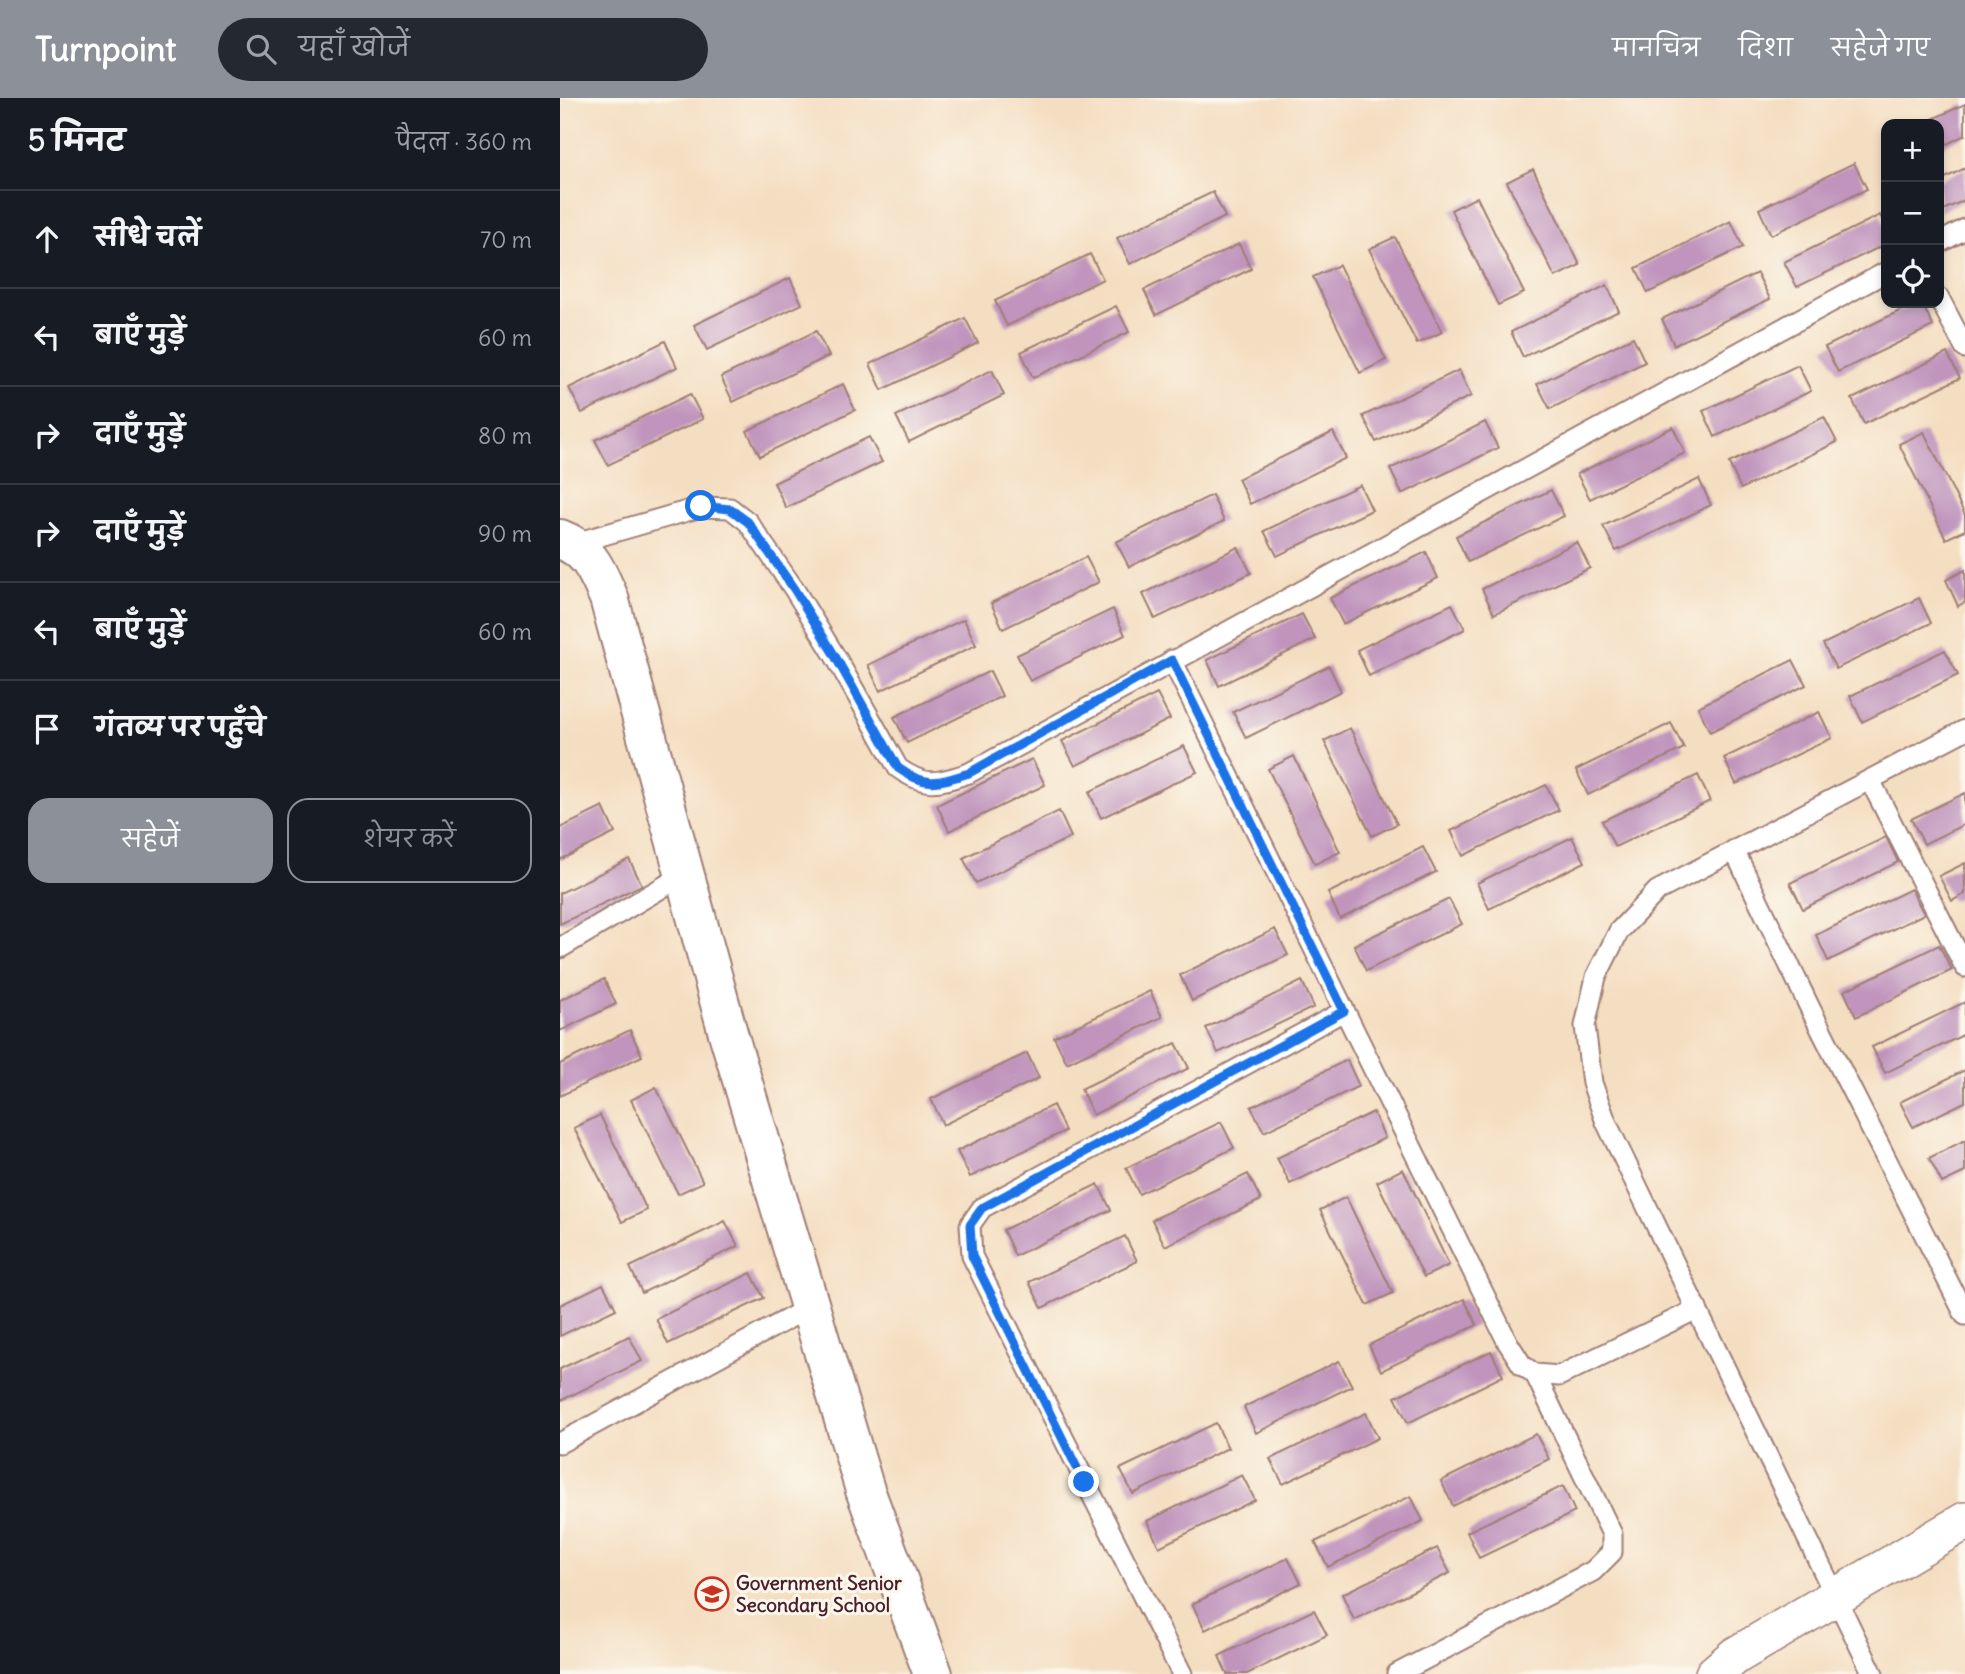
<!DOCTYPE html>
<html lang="hi">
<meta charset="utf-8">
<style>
body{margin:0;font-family:Delius,"Playpen Sans Deva",sans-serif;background:#242831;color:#f1f3f6}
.controls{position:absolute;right:21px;top:21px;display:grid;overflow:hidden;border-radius:14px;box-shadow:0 4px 10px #0003}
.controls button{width:63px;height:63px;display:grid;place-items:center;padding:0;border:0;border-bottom:2px solid #363941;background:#171b24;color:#f1f3f6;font:35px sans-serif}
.stop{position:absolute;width:21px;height:21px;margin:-16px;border:5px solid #1a73e8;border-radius:50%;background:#fff}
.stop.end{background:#1a73e8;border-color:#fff;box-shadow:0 2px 7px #0008}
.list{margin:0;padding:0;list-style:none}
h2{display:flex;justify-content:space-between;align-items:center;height:91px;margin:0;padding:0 28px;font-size:30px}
h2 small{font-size:23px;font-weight:400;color:#9ea1a6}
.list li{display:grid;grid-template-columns:46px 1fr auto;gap:21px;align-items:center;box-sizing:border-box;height:98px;padding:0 28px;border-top:2px solid #363941}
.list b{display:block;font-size:26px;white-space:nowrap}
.list em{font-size:23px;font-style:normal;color:#9ea1a6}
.actions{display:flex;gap:14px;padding:21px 28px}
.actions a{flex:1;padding:16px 0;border:2px solid #8c9099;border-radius:21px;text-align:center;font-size:24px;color:#8c9099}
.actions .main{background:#8c9099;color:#fff}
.icon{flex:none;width:38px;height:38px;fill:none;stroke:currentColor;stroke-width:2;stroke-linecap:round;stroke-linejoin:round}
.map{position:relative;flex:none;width:1405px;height:1576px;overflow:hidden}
header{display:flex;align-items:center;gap:42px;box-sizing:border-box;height:98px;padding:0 35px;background:#8c9099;color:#fff}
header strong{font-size:33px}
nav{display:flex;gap:38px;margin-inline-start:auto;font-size:24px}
.search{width:490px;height:63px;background:#242831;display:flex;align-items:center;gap:18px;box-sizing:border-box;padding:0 24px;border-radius:38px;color:#9ea1a6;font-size:26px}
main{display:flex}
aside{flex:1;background:#171b24}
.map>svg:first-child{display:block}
.building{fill:#c094bd}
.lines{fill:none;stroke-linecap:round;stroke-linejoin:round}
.service-casing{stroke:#9f7e76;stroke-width:23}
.minor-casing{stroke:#9f7e76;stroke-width:40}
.tertiary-casing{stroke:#9f7e76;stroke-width:42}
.service{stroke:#fff;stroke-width:19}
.minor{stroke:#fff;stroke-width:37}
.tertiary{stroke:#fff;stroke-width:38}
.route{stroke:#1a73e8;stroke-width:9}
.labels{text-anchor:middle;stroke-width:6;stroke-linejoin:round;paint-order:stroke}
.poi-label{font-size:19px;font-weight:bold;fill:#4a1f2b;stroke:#fbf7ec;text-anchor:start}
</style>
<header>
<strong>Turnpoint</strong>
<div class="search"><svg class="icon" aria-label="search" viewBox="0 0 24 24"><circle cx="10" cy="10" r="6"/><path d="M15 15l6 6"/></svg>यहाँ खोजें</div>
<nav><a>मानचित्र</a><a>दिशा</a><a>सहेजे गए</a></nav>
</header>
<main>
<aside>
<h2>5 मिनट<small>पैदल · 360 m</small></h2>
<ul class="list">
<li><svg class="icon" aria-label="ahead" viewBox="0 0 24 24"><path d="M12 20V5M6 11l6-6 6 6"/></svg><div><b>सीधे चलें</b></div><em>70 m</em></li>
<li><svg class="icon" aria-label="left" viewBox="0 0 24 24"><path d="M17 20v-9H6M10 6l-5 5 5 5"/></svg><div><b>बाएँ मुड़ें</b></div><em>60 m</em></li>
<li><svg class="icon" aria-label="right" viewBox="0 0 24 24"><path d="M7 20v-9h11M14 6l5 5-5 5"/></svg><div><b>दाएँ मुड़ें</b></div><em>80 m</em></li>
<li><svg class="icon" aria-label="right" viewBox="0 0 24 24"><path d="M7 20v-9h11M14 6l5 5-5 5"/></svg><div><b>दाएँ मुड़ें</b></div><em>90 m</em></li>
<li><svg class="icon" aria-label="left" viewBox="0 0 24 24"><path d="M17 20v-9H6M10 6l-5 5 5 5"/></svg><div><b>बाएँ मुड़ें</b></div><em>60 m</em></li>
<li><svg class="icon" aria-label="arrive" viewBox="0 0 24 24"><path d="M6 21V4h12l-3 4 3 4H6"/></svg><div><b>गंतव्य पर पहुँचे</b></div></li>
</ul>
<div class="actions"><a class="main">सहेजें</a><a>शेयर करें</a></div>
</aside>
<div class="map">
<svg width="1405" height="1576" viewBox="0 0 1405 1576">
<rect width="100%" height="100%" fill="#fbf7ec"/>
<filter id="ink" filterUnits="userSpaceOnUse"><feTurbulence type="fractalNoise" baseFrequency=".0143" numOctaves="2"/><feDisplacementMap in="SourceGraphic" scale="14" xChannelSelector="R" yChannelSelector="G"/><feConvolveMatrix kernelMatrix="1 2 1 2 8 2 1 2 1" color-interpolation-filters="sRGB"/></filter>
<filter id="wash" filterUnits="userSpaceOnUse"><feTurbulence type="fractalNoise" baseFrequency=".00686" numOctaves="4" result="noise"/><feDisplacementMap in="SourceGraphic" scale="28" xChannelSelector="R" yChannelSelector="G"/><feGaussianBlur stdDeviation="1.57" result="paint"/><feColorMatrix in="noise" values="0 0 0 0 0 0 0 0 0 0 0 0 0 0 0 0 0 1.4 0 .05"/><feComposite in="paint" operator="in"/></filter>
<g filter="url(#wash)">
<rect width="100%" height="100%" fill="#f4dec1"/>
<g id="blocks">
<g class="building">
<path d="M1405 6V37L1379 50V26H1362Z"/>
<path d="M1294 65 1307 91 1211 137 1199 111Z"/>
<path d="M1405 70V102L1379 114V83Z"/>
<path d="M973 71 1020 167 995 179 947 84Z"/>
<path d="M653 94 665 119 570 166 557 140Z"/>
<path d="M917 99 964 195 938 207 891 112Z"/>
<path d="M1320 117 1326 129V146L1237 189 1224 164Z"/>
<path d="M1171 123 1183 149 1088 195 1076 170Z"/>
<path d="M835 139 882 234 857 246 809 151Z"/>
<path d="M679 146 691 171 596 217 584 192Z"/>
<path d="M530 156 543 181 447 228 435 203Z"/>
<path d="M779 167 826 262 800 275 753 179Z"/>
<path d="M1197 175 1210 201 1114 247 1102 221Z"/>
<path d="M230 180 242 206 147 252 134 227Z"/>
<path d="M1047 187 1059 213 963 259 951 234Z"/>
<path d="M1356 205H1362L1373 228 1278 274 1265 249Z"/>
<path d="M556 208 569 234 473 280 461 254Z"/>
<path d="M405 220 418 245 322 292 310 266Z"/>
<path d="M256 233 269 258 173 304 161 279Z"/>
<path d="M1073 239 1085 264 990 311 977 286Z"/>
<path d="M105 243 117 269 22 315 9 290Z"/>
<path d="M1387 255 1400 280 1304 326 1292 301Z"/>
<path d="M1238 267 1251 293 1155 339 1143 313Z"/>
<path d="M432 272 444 297 349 344 336 318Z"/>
<path d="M899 272 911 298 816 344 803 318Z"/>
<path d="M283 286 295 312 200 358 187 333Z"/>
<path d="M130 296 143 321 48 367 35 342Z"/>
<path d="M1264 319 1277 344 1181 391 1169 365Z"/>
<path d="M925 324 938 350 842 396 830 371Z"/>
<path d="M1113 329 1125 355 1030 401 1017 376Z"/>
<path d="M773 334 786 360 690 406 678 381Z"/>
<path d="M1364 334 1405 417V432L1386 441 1339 346Z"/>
<path d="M309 339 322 364 226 410 214 385Z"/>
<path d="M1139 381 1151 407 1056 453 1043 428Z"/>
<path d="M800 387 812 412 717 458 704 433Z"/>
<path d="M991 392 1004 418 908 464 896 438Z"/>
<path d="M652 397 664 423 569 469 556 444Z"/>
<path d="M1017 444 1030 470 934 516 922 491Z"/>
<path d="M678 449 691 475 595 521 583 496Z"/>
<path d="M866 454 878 480 783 526 770 500Z"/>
<path d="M526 459 539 484 443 531 431 505Z"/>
<path d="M1405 472V504L1398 508 1386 482Z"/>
<path d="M1359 500 1371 525 1276 571 1263 546Z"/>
<path d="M892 506 905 531 809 578 797 552Z"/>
<path d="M553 511 565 537 470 583 457 557Z"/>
<path d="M742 516 755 541 659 588 647 562Z"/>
<path d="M404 521 416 547 320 593 308 567Z"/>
<path d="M1385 552 1398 577 1302 624 1290 598Z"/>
<path d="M1233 562 1246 587 1150 634 1138 609Z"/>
<path d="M769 568 781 593 686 640 673 614Z"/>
<path d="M430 573 442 598 347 645 334 619Z"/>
<path d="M597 596 610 621 515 668 502 643Z"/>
<path d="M1259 614 1272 640 1176 686 1164 660Z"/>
<path d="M1111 625 1124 650 1028 697 1016 672Z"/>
<path d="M790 630 837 726 812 738 764 643Z"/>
<path d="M624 648 637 674 541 720 529 694Z"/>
<path d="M734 658 780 754 755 766 708 671Z"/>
<path d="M472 661 485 687 389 733 377 707Z"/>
<path d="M1138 677 1150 703 1055 749 1042 723Z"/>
<path d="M986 687 999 712 903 758 891 733Z"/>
<path d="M1405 695V726L1364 746 1351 721Z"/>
<path d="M43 709 55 735 0 762V730Z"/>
<path d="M499 713 511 739 416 785 403 760Z"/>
<path d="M1012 739 1025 764 929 811 917 785Z"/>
<path d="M1326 739 1338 764 1243 811 1230 785Z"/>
<path d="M863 749 876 774 780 821 768 795Z"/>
<path d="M69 761 82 787 0 826V795Z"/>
<path d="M1405 765V796L1392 803 1379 778Z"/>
<path d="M1351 791 1364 816 1268 863 1256 837Z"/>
<path d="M889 801 902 826 806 873 794 847Z"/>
<path d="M715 831 728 857 632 903 620 877Z"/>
<path d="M1379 847 1392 872 1296 919 1284 893Z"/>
<path d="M44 881 56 906 0 933V902Z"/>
<path d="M742 883 754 909 658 955 646 930Z"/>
<path d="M590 893 602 919 507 965 494 939Z"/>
<path d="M1405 904V936L1325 975 1312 949Z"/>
<path d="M70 932 82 958 0 998V966Z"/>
<path d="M616 945 629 970 533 1017 521 991Z"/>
<path d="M467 955 479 980 383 1027 371 1001Z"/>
<path d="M787 962 799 988 704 1034 691 1009Z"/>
<path d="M1405 972V1004L1353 1029 1340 1004Z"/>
<path d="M96 989 143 1084 118 1096 71 1002Z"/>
<path d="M493 1007 505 1033 410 1079 397 1053Z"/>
<path d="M813 1014 825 1040 730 1086 717 1060Z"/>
<path d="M40 1017 87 1112 62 1124 14 1030Z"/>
<path d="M661 1024 674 1050 579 1096 566 1070Z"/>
<path d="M1405 1042V1074L1382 1085 1369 1060Z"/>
<path d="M843 1071 889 1167 864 1179 817 1084Z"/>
<path d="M688 1076 701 1102 605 1148 592 1122Z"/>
<path d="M538 1086 551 1112 455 1158 443 1132Z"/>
<path d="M786 1099 833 1195 807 1207 760 1112Z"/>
<path d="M165 1123 178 1148 82 1195 70 1169Z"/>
<path d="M565 1138 577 1163 482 1210 469 1184Z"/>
<path d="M191 1175 204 1200 108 1246 96 1221Z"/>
<path d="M43 1186 56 1211 0 1238V1207Z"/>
<path d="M904 1201 917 1227 821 1273 809 1247Z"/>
<path d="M69 1238 82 1263 0 1303V1271Z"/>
<path d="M931 1253 943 1278 848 1325 835 1299Z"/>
<path d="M779 1263 792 1288 696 1335 684 1309Z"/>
<path d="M806 1315 818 1340 723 1386 710 1361Z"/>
<path d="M656 1325 668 1350 573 1396 560 1371Z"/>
<path d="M976 1336 989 1361 893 1408 881 1383Z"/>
<path d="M682 1377 695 1402 599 1449 587 1423Z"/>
<path d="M1003 1388 1015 1414 919 1460 907 1434Z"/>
<path d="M851 1398 863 1423 768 1469 755 1444Z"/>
<path d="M877 1450 890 1475 794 1522 782 1496Z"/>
<path d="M728 1460 741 1485 645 1532 632 1506Z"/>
<path d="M754 1512 767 1537 687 1576H667L659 1558Z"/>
</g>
</g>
</g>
<g filter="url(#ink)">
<use href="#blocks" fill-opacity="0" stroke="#9f7e76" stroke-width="2"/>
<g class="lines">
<defs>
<g id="service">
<path d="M1379 145 1405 131"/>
<path d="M1379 200 1405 250"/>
<path d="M12 446 141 409 170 410 188 424 234 491 275 558 338 670C366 690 378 685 409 675 714 506 1021 341 1326 174"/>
<path d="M612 562 948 1245 962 1267 975 1276 999 1278 1137 1211"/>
<path d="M1310 682 1405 869"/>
<path d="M1174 752 1250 910 1405 1217"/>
<path d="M0 850 125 776"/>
<path d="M0 1345 250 1209"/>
<path d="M622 1576 412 1158 410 1127 422 1110 784 913"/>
<path d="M837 1576 1033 1473 1052 1454V1436L975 1276"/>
<path d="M1313 1576 1046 1024 1032 985 1025 928 1036 879 1059 833 1097 793 1405 632"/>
</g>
<path id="minor" d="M1154 1576 1175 1558 1405 1423"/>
<path id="tertiary" d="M0 441C30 452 37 473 49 500L168 935 305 1392 373 1576"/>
</defs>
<use href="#service" class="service-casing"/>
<use href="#minor" class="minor-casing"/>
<use href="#tertiary" class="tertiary-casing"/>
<use href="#service" class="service"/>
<use href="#minor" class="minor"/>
<use href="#tertiary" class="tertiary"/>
</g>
</g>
<g class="lines" filter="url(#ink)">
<path class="route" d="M141 408 170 411 188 424 234 491 275 558 338 670C366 690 378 685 409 675L612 562 784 913 422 1110 410 1127 412 1158 524 1384"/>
</g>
<defs>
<symbol id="school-ring" viewBox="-11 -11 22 22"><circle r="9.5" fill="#fbf7ec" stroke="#c8321e" stroke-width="1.5"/><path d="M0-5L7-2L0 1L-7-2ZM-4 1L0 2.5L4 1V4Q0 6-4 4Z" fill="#c8321e"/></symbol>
</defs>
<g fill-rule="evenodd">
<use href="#school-ring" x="133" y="1477" width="38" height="38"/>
</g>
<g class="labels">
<g class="poi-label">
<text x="176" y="1492">Government Senior<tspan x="176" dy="22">Secondary School</tspan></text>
</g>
</g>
</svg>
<div class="controls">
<button>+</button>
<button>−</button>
<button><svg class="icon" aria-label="locate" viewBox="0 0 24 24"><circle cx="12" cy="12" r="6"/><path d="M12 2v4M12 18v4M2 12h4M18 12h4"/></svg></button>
</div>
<div class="stop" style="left:141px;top:408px"></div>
<div class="stop end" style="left:524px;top:1384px"></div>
</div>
</main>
